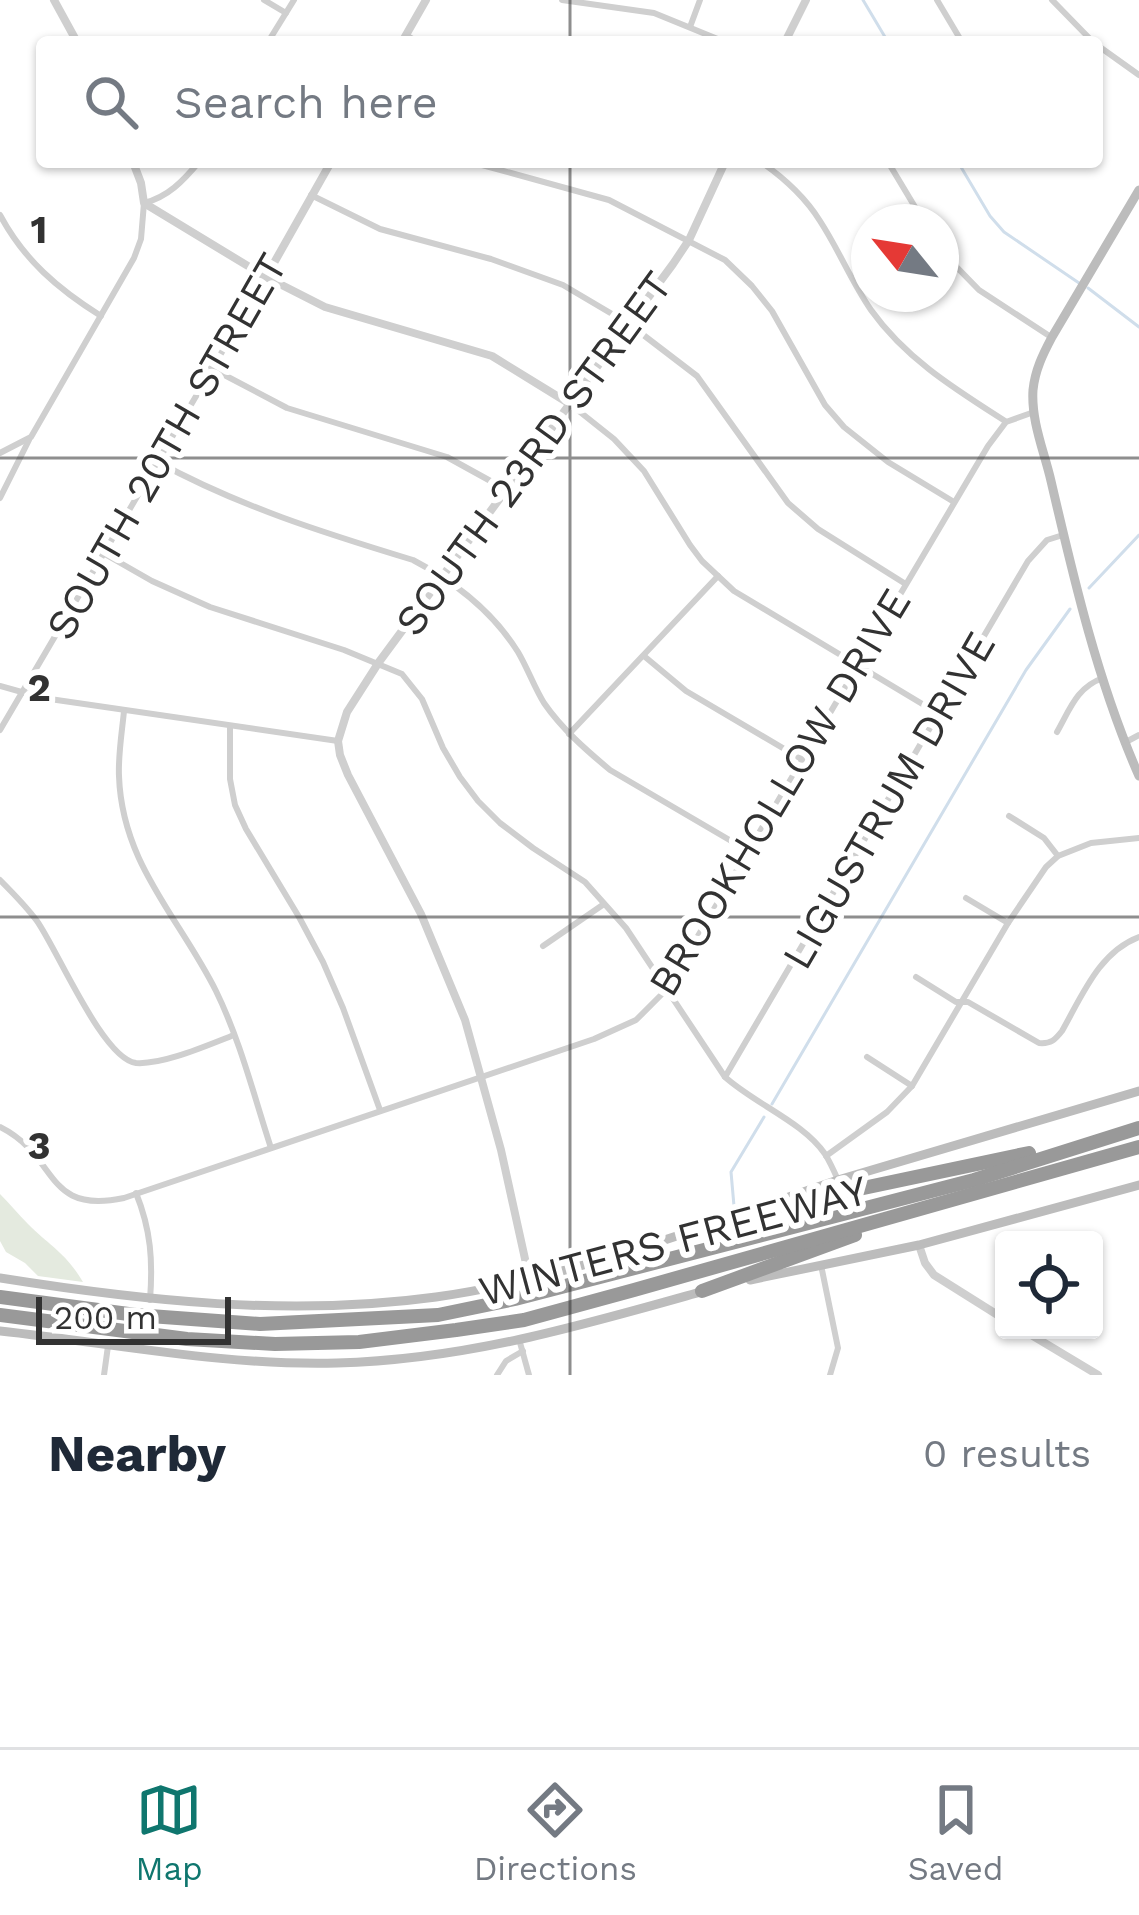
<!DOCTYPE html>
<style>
body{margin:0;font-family:"Work Sans",sans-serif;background:#f2f2f3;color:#1f2937}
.controls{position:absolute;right:36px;bottom:36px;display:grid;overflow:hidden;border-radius:12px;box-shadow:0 3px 9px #0004}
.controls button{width:108px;height:108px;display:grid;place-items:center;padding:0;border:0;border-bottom:3px solid #e0e1e3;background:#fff;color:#1f2937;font:60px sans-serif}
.compass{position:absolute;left:851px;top:204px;width:108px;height:108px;border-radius:50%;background:#fff;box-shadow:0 3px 9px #0004;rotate:300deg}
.scale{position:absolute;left:36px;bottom:30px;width:195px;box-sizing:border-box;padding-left:12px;border:6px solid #323232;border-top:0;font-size:33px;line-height:42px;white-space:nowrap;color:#323232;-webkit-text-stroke:9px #fff;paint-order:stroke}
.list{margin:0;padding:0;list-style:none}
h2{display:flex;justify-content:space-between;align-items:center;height:156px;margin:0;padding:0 48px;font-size:51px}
h2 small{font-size:39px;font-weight:400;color:#747a83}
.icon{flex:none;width:66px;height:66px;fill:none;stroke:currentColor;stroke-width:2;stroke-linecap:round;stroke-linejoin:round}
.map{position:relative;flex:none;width:1139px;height:1375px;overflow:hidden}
.search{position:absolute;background:#fff;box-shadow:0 3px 9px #0004;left:36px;right:36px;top:36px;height:132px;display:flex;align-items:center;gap:30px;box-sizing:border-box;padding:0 42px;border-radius:12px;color:#747a83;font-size:45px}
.sheet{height:372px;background:#fff}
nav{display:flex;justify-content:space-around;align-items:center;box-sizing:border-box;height:168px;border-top:3px solid #e0e1e3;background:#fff;font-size:33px;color:#747a83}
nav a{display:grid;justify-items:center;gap:6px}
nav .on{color:#0f766e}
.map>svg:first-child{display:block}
.green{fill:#e4eadf}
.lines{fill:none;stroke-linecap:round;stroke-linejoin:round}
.stream{stroke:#d0deeb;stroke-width:3}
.minor{stroke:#cfcfcf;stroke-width:6}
.tertiary{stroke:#cfcfcf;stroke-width:8}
.secondary{stroke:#bcbcbc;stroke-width:9}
.motorway{stroke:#999;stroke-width:14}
.grid{fill:none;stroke:#323232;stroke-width:3;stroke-opacity:0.55}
.labels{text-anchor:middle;stroke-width:12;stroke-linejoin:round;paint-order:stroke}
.street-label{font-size:42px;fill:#323232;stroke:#fff}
.grid-label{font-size:39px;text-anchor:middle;font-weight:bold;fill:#323232;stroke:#fff;stroke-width:12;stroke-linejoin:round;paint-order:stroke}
</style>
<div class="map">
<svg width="1139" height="1375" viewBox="0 0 1139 1375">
<rect width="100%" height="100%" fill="#fff"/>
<path class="green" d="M0 1194C10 1204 18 1214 28 1224 50 1246 66 1253 83 1282L38 1276 25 1263 6 1252 0 1241Z"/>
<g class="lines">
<g class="stream">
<path d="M863 0 888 42"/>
<path d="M958 162 990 216 1004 232 1079 283"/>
<path d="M1088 288 1139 327"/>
<path d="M1089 588 1139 535"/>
<path d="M772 1104 1026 670 1070 609"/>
<path d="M734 1206 731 1172 764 1117"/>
</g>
<g class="minor">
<path d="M264 0 286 13"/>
<path d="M562 0 654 13 725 42"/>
<path d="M937 0 962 42"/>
<path d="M1052 0 1093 42"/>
<path d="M690 27 700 0"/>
<path d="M406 35 418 42"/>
<path d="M268 42 294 0"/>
<path d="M1097 45 1139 75"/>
<path d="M471 162 609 200 725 260 752 286 772 311 825 405 844 427 888 462 954 502"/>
<path d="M761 162C784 178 805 197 820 221 839 250 851 281 871 310 906 359 955 389 1005 421"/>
<path d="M888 162 924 222"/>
<path d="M311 195 380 229 491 259 563 285 629 324 697 376 788 503 818 529 904 583"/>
<path d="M0 215C24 260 58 289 101 316"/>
<path d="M941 251 979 290 1051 337"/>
<path d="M211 368 287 408 447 457 505 489"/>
<path d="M570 404 614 439 644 471 690 545 702 561 734 591 939 714"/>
<path d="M0 453 31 437 134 258 141 239 144 203C168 197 183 181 199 162"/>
<path d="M156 461C238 506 324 533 413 560 455 582 493 612 518 652 528 669 534 687 544 703 562 729 586 750 610 770L750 852"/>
<path d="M0 498 29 440"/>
<path d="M103 553 152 581 210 607 344 650 402 674 422 699 443 748 460 777 478 801 500 823 533 848 585 882 626 928 725 1077C755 1104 803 1122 825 1154 830 1162 834 1171 838 1180"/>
<path d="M644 656 686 691 803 760"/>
<path d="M0 686 43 698 338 741"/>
<path d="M124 711C122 732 118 755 119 776 122 864 179 917 216 991 240 1040 254 1096 271 1148"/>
<path d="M230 727V779L235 805 246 829 299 917 323 962 343 1008 380 1110"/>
<path d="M0 730 266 277"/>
<path d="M1057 732C1070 709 1077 687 1103 678"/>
<path d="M569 734 718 576"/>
<path d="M1124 743 1139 735"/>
<path d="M1009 816 1044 838 1058 856"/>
<path d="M0 880C13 893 26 906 37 921 58 951 103 1059 136 1063 163 1065 208 1045 234 1035"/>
<path d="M966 898 1008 923"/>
<path d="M543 946 604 904"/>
<path d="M916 977 956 1002H968L1039 1043C1051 1044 1055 1040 1062 1031 1082 996 1099 952 1139 937"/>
<path d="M867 1057 912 1086"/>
<path d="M725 1077 1028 561 1047 540 1063 535"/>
<path d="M0 1127C60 1157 43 1215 124 1198L594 1039 636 1020 666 990 988 446 1006 422 1034 412"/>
<path d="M826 1156 887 1112 912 1086 1008 923 1046 867 1058 856 1091 843 1139 838"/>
<path d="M136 1193C151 1230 153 1261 150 1300"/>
<path d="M821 1265 838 1348 830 1375"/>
<path d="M519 1339 529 1375"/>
<path d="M104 1375 108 1346"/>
<path d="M497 1375 506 1361 523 1351"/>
</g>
<g class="tertiary">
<path d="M54 0 77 42"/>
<path d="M402 42 426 0"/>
<path d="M785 42 806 0"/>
<path d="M133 162 141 183 144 203 266 277 325 307 492 356 570 404"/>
<path d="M266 277 331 162"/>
<path d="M919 1245 925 1263 934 1275 1004 1319"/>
<path d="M529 1277 501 1150 465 1020 421 914 348 775 340 755 338 741 347 712 379 662 673 264 689 240 725 162"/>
<path d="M1023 1330 1098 1375"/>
</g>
<g class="secondary">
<path d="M1139 190 1052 337C1043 354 1035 370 1033 390 1031 421 1044 451 1051 481 1074 580 1098 683 1139 776"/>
<path d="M783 1199 838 1180 1139 1091"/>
<path d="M0 1278C144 1301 291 1317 436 1297 542 1282 644 1248 744 1213"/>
<path d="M750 1280 919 1245 1139 1185"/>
<path d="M0 1331C112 1343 223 1366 337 1363 465 1360 583 1325 704 1291"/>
</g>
<g class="motorway">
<path d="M740 1214 1029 1153"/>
<path d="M702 1291 855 1235"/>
<path d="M0 1297 136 1315 260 1324 438 1315 515 1299 974 1180 1139 1128"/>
<path d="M0 1315 187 1339 275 1344 359 1342 456 1330 524 1320 634 1290 1139 1147"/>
</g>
</g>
<path class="grid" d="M570 0V42M570 162V1375M0 458H1139M0 917H1139"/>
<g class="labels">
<g class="street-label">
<text transform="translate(166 446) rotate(-60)" y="15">SOUTH 20TH STREET</text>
<text transform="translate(533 453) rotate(-54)" y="15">SOUTH 23RD STREET</text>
<text transform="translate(779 792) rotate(-59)" y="15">BROOKHOLLOW DRIVE</text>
<text transform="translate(888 800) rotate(-60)" y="15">LIGUSTRUM DRIVE</text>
<text transform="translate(673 1240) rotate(-15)" y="15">WINTERS FREEWAY</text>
</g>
</g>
<g class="grid-label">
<text x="39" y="243">1</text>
<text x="39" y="701">2</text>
<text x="39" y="1159">3</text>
</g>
</svg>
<div class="controls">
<button><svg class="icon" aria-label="locate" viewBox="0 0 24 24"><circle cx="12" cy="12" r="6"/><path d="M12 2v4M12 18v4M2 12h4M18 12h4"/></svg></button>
</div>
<svg class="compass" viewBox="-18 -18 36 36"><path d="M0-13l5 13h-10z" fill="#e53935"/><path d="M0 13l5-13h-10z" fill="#747a83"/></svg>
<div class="scale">200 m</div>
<div class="search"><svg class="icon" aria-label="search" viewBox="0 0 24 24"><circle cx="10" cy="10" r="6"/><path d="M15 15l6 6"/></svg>Search here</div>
</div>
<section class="sheet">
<h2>Nearby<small>0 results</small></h2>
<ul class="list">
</ul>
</section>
<nav>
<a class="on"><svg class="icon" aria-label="map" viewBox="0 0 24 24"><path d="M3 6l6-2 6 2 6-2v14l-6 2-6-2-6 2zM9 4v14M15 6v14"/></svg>Map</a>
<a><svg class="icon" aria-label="directions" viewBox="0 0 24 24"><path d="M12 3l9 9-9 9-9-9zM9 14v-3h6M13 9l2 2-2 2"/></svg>Directions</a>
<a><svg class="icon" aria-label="saved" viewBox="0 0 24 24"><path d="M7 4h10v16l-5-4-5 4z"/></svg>Saved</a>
</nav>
